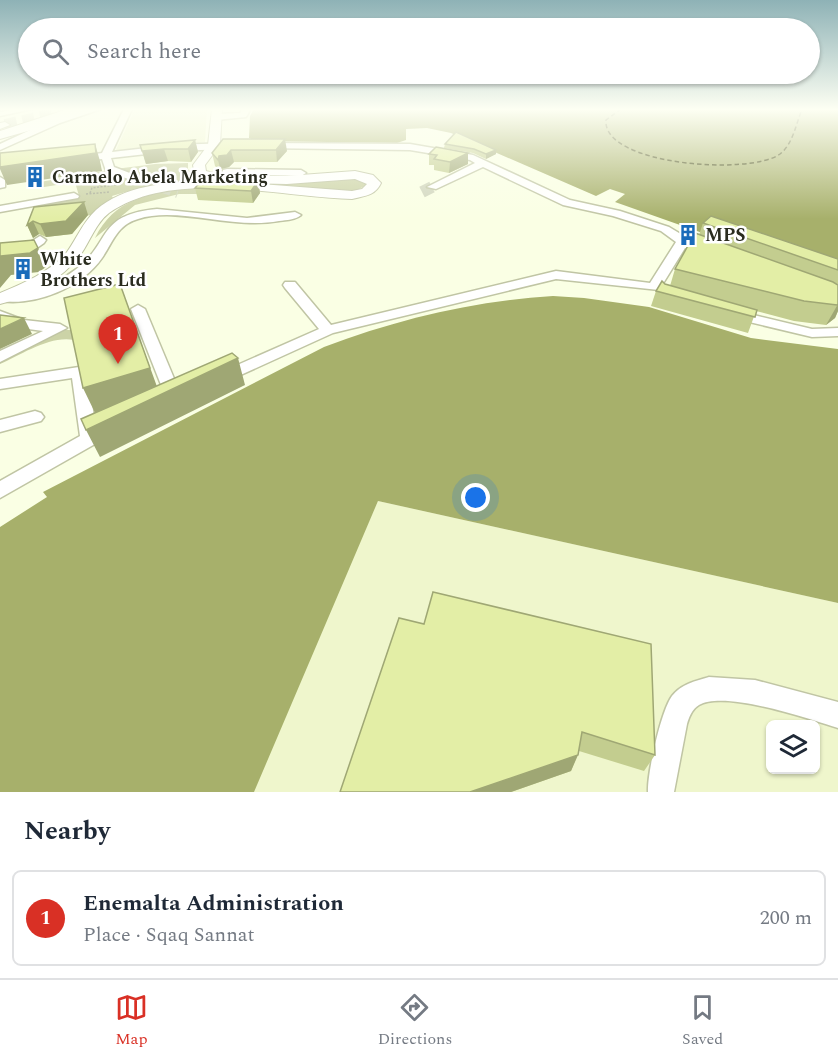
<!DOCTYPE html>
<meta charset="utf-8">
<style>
body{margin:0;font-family:Spectral,serif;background:#f6f6f7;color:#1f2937}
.controls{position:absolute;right:18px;bottom:18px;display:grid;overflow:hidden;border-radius:9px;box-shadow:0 2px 4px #0004}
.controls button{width:54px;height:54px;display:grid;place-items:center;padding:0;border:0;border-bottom:2px solid #e0e1e3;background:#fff;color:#1f2937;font:30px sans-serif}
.you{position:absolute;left:476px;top:498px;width:21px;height:21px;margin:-15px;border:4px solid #fff;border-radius:50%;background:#1a73e8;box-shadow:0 0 0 9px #1a73e833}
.badge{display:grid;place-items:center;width:39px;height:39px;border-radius:50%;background:#d93025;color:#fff;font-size:20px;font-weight:700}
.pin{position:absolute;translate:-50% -50px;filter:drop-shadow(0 2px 3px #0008)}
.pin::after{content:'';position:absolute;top:32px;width:21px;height:18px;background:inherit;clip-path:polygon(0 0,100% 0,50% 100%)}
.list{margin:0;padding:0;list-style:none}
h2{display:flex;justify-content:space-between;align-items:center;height:78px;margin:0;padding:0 24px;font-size:26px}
h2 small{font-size:20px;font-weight:400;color:#747a83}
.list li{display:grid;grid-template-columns:39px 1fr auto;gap:18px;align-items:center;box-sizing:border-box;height:96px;margin:0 12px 12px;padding:0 12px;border:2px solid #e0e1e3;border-radius:9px}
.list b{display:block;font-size:22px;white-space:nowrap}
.list p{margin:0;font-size:20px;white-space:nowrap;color:#747a83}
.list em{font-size:20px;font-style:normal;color:#747a83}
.icon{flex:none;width:33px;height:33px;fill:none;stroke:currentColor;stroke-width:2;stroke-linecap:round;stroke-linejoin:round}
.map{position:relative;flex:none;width:838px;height:792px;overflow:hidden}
.search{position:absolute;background:#fff;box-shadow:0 2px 4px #0004;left:18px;right:18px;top:18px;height:66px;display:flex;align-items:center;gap:15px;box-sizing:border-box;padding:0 21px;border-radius:33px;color:#747a83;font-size:22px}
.sheet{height:186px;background:#fff}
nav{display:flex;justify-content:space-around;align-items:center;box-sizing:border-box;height:84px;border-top:2px solid #e0e1e3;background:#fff;font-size:16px;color:#747a83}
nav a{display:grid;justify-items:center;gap:3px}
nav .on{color:#d93025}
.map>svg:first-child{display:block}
.built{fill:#eff6cc;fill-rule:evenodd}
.green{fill:#ccd3a7}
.water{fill:#a7b06b}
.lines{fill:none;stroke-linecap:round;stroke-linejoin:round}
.ferry{stroke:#434814;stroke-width:1.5;stroke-dasharray:4.5 3;stroke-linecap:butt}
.minor-tunnel-far1{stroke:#d0d5bd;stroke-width:9;stroke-dasharray:9 4.5;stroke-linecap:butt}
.minor-tunnel{stroke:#d0d5bd;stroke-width:12;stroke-dasharray:12 6;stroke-linecap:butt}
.major-tunnel{stroke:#d0d5bd;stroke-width:12;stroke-dasharray:12 6;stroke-linecap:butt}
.minor-casing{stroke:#c0c5a4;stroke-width:3}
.major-casing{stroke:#c0c5a4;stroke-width:2}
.highway-casing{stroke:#c0c5a4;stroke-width:2}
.path{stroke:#aaae98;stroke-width:1.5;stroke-dasharray:2 1.5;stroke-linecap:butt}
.minor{fill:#fff;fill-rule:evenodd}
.major{fill:#fff;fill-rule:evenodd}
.highway{fill:#fff;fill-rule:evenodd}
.wall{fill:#c3cd8f}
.shaded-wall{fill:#9fa774}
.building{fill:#e3eea6;stroke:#9fa774;stroke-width:1.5}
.labels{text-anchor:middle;stroke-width:5;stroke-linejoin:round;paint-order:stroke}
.far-poi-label{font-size:18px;font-weight:bold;fill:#2a2c1f;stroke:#fff;text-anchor:start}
</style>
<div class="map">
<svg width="838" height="792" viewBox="0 0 838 792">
<rect width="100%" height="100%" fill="#faffe4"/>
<g class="built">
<path d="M135 109H207L205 142 114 154Z"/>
<path d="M378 501 838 603V792H250ZM770 724H816V770H770Z"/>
</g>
<g class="green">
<path d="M188 163V169L192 174 218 180 217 182C180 181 147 185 112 196L114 200 92 215 47 219 45 203 79 196 75 182 38 188 34 183 104 171 127 179 133 177 115 169 155 164Z"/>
<path d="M348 177 366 183V185L356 191 345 192 238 183H300Z"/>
<path d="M187 188H204L199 194H179L135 205 95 238C114 199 148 194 187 188Z"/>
<path d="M60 330H72L74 340C50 335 21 355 0 364V359Z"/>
</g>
<g class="water">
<path d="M254 109H838V281L615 202 625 194 610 189 596 196 451 133 427 128 406 129V140L397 143 256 141 249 138 250 116Z"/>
<path d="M553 296 584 298 649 307 751 338 838 349V603L378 501 254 792H0V527L47 497 43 492 324 347C398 319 474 301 553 296Z"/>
</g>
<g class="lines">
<path class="ferry" d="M621 109 606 120C602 165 750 176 780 154 793 144 796 124 802 109"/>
<path class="minor-tunnel-far1" d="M131 177 165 188"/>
<g class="minor-tunnel">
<path d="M160 186 178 192"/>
<path d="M422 192 432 187"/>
</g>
<path class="major-tunnel" d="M5 125 77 109"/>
<defs>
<g id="minor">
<path d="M17 109H32L0 116V112Z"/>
<path d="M90 109H101L60 123 0 150V144L54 119Z"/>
<path d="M124 109H132L112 152 173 145 229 143 234 146 229 149 173 151 111 158 114 167 135 175V179L131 180 106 171 102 159 76 161V157L102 153Z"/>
<path d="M243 109H251L246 117 216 120 212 117 216 114 240 113Z"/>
<path d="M264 143 410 144 473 155 570 200 620 211 669 227 714 254 708 258 685 248 659 290 556 279 333 333 223 383 217 382 215 378 217 374 319 329 285 288 283 285 285 282H295L331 325 556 271 650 283 676 242 661 231 613 216 563 205 483 167 436 189 427 187 475 163 470 160 410 150 261 148V144Z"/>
<path d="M227 169 301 170 306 173 301 176 223 174V170Z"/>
<path d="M0 177 5 180V187L0 188Z"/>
<path d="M74 193 79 196 78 198 0 212V206Z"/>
<path d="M157 209 247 218 295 212 301 215C295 220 287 220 279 221 232 230 178 206 138 219 117 225 113 242 102 258 81 288 36 306 0 301V295C32 289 46 291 75 270 113 242 95 215 157 209Z"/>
<path d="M40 236 46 240 44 243 24 257 0 262V254L16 251Z"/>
<path d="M138 305 145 309 183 400 181 404H169L167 400 131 309Z"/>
<path d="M733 310 812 329 838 328V336L812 337 728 317 726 314 728 311Z"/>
<path d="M0 311 24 320 60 324 67 328 0 362V351L43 331 21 328 0 320Z"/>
<path d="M79 367 87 372 96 429 110 425 116 427 119 431 116 435 95 444 0 498V481L80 436 72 378 0 389V379Z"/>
<path d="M35 411 41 413 44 417 41 421 0 432V420Z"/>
<path d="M709 677 755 680 838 702V728C810 719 725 690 699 705 692 709 689 717 687 724L674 792H648C647 774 661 711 672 696 681 684 696 681 709 677Z"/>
</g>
<g id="major">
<path d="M77 109H92L53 122 48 119Z"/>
<path d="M212 109H222L220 145 205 165 206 171 222 175 287 176 355 171 373 175 381 183C375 196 364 196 352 199 279 197 173 168 109 213 96 223 90 241 81 254 63 279 29 297 0 304V293C24 283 50 272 67 252 77 238 83 222 96 210 127 183 177 181 216 182L195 176 193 165 208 145ZM355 179 367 184 362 189 352 191 246 183 287 184Z"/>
<path d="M5 122 10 125 0 129V123Z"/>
</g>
<path id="highway" d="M68 109H83L49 125 0 139V131Z"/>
</defs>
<use href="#minor" class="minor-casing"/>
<use href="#major" class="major-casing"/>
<use href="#highway" class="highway-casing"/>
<g class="path">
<path d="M90 193 92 188 122 184"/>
<path d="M86 194 110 192"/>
</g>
<use href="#minor" class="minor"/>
<use href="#major" class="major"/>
<use href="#highway" class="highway"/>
</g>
<g class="wall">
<path d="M223 139 287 151 277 162H234L229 167 221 169V172L215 166 212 153Z"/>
<path d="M195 140 198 152 191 162 168 161 146 164 140 145Z"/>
<path d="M445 144 496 150V154L486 159 473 153 444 148Z"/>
<path d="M436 147 468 164 449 173 434 170V165H429V154Z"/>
<path d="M258 181 260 193 253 203 198 200 195 188Z"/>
<path d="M84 202 88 215 72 234 46 237 39 234 33 238 27 225 34 207Z"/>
<path d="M703 223 838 259V311L835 318 826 325 794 321 756 311 748 333 651 306 656 291 665 284 670 286 675 269 699 235Z"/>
<path d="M424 624 655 755 644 771 579 751 571 771 511 792H340Z"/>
</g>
<g class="shaded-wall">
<path d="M285 139 287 151 277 162 276 150Z"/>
<path d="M195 140 198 152 191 162 188 149Z"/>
<path d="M95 144 100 161 102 171 7 185 0 169V167Z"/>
<path d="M164 149 168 161 146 164 142 151Z"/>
<path d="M231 150 234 162 229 167 221 169V172L218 160 219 156Z"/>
<path d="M496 150V154L486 159V154Z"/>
<path d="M468 153V164L449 173 450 162Z"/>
<path d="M258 181 260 193 253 203 251 191Z"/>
<path d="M84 202 88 215 72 234 46 237 40 224Z"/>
<path d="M33 221 39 234 33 238 27 225Z"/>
<path d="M38 248 46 267 39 272 11 275 0 288V257L1 256Z"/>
<path d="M120 284 160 395 238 358 245 385 100 457 86 430 98 419 83 388Z"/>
<path d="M838 304V311L835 318 826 325Z"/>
<path d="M24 318 32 334 0 349V329Z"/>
<path d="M578 755 571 771 511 792H470Z"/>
</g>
<g class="building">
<path d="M456 132 496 150 486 154 474 149 445 144Z"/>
<path d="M223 139H285L276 150H231L227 155 219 156 218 160 212 153Z"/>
<path d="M195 140 188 149H164L142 151 140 145Z"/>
<path d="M95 144 96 153 0 167V153Z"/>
<path d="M436 147 468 153 450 162 434 159 437 155 429 154Z"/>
<path d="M204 178 258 181 251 191 195 188Z"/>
<path d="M84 202 66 221 40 224 33 221 27 225 34 207Z"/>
<path d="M711 216 838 259V270L703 223Z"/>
<path d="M695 233 833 282 838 285V304L837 305 804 301 675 269Z"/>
<path d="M34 240 38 248 30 253 1 256 0 257V243Z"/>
<path d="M662 281 665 284 757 310 755 317 656 291Z"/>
<path d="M120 284 150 368 83 388 64 298Z"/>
<path d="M0 315 24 318 0 329Z"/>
<path d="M232 353 238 358 86 430 81 419Z"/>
<path d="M433 592 651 644 655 755 582 732 578 755 470 792H340L399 618 424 624Z"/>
</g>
<linearGradient id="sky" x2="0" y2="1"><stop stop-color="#8eb2b6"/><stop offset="0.5" stop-color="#fdfff3"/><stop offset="1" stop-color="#fdfff3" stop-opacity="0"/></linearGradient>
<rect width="838" height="219" fill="url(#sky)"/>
<defs>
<symbol id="building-bare" viewBox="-9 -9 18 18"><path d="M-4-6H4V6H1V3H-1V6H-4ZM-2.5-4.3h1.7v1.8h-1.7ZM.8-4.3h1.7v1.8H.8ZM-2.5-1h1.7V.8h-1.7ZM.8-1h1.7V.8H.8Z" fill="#1a6bba" stroke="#fff" stroke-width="2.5" paint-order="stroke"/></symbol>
</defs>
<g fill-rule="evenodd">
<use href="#building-bare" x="20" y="162" width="30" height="30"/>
<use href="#building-bare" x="673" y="220" width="30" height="30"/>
<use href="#building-bare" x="8" y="254" width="30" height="30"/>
</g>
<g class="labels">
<g class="far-poi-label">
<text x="52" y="183">Carmelo Abela Marketing</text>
<text x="705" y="241">MPS</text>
<text x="40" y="265">White<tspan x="40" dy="21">Brothers Ltd</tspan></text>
</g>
</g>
</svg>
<div class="controls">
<button><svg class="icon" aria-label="layers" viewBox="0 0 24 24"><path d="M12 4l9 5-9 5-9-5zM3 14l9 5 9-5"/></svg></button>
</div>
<div class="you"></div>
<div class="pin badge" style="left:118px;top:364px">1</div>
<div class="search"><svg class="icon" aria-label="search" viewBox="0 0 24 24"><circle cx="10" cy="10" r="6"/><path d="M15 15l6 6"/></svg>Search here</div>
</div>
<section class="sheet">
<h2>Nearby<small></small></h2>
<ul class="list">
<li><span class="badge">1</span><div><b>Enemalta Administration</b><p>Place · Sqaq Sannat</p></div><em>200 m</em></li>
</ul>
</section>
<nav>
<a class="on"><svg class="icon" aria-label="map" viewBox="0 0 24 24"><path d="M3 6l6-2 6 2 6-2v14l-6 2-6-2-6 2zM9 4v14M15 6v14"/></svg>Map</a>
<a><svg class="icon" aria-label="directions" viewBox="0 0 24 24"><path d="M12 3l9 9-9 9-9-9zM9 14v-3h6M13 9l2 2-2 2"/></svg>Directions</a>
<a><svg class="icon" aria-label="saved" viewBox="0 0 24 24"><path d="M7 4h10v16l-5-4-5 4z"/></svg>Saved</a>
</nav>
